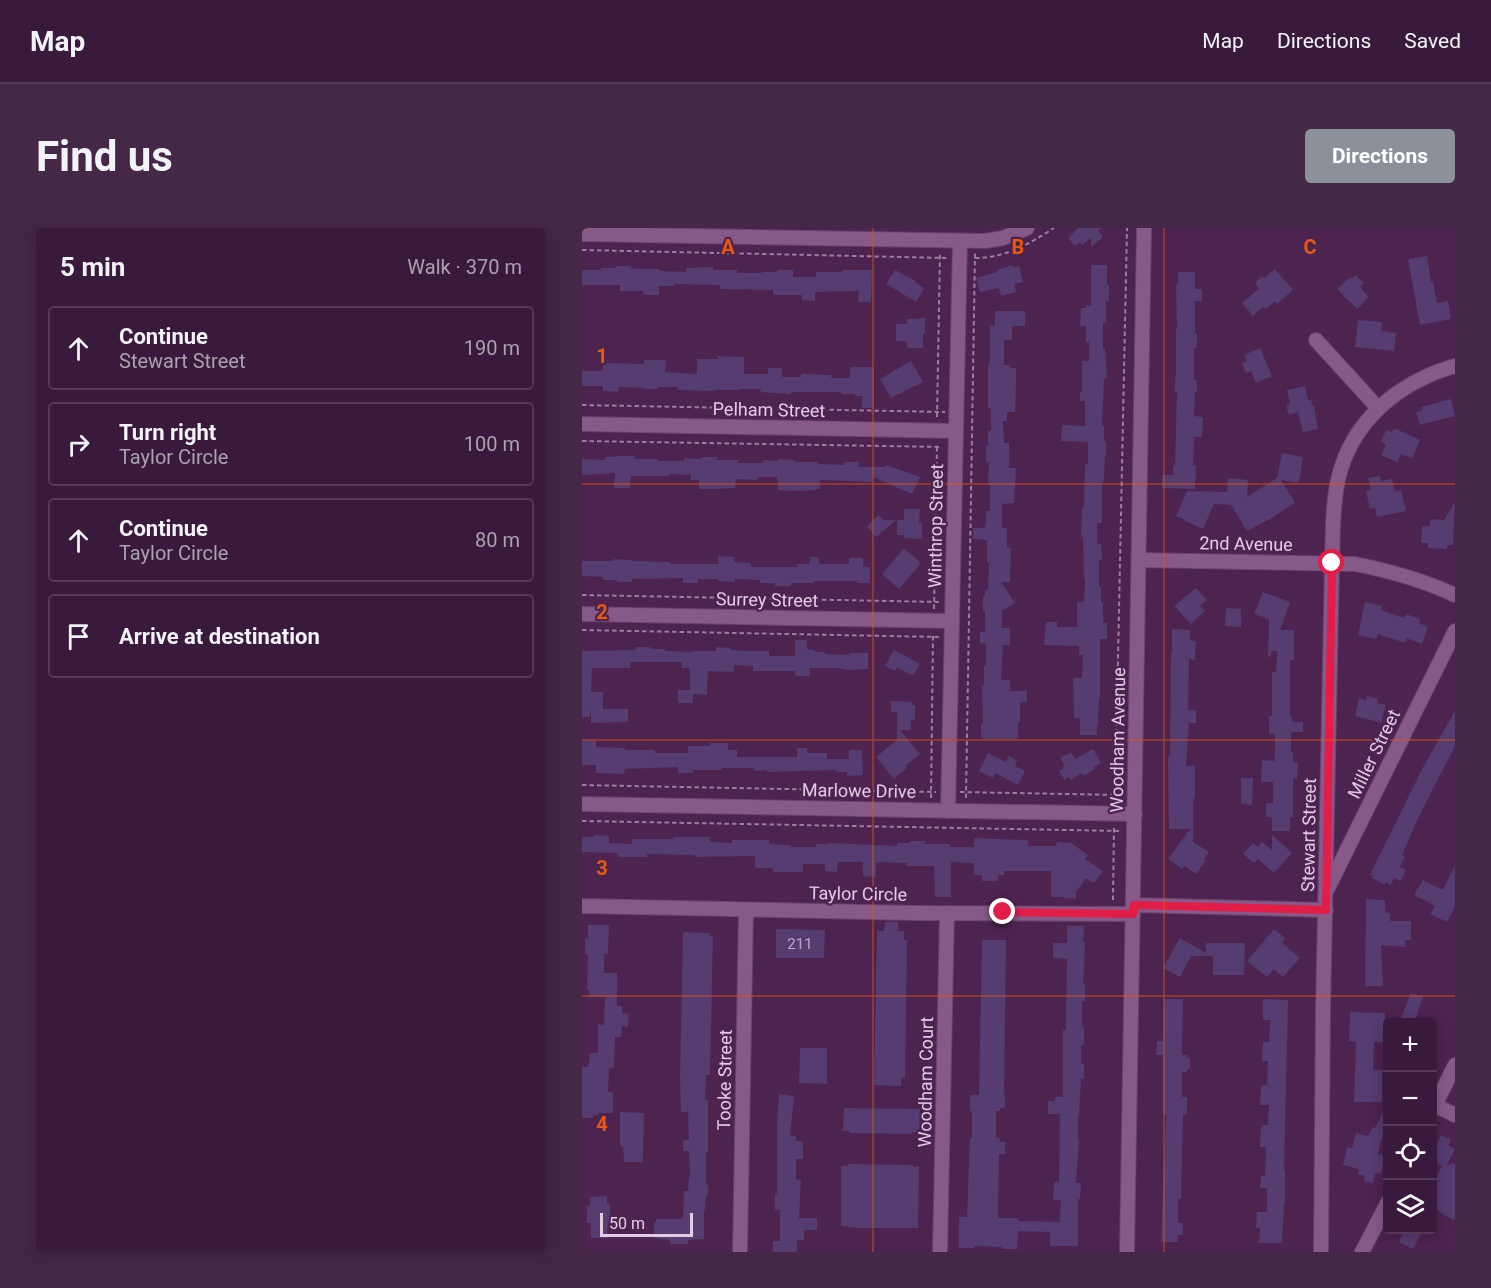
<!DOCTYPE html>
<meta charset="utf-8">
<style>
body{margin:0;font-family:Roboto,sans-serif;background:#452747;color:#f1f3f6}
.controls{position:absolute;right:18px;bottom:18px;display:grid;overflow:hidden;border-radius:6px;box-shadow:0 3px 15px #0003}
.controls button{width:54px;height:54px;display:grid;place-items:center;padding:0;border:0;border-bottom:2px solid #543856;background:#3a1a3c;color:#f1f3f6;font:30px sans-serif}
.scale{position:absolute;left:18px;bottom:15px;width:93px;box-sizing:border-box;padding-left:6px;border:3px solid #e4cbe5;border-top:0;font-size:16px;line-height:21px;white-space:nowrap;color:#e4cbe5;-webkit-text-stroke:4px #4d2350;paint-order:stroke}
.stop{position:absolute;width:18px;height:18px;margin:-14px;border:4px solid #e11d48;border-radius:50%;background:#fff}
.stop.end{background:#e11d48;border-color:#fff;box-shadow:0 2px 6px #0008}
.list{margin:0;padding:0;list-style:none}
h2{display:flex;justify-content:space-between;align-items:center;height:78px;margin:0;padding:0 24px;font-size:26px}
h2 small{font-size:20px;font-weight:400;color:#aba1af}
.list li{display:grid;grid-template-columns:39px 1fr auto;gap:18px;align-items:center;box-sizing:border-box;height:84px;margin:0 12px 12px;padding:0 12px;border:2px solid #543856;border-radius:6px}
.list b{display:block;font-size:22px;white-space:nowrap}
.list p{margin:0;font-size:20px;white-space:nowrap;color:#aba1af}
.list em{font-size:20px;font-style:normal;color:#aba1af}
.icon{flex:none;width:33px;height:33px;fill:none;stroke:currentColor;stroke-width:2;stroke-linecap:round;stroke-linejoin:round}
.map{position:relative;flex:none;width:873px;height:1024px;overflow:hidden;border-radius:6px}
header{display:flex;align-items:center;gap:36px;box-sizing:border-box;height:84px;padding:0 30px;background:#3a1a3c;border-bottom:2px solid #543856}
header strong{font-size:28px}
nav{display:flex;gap:33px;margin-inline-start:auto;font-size:21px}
.intro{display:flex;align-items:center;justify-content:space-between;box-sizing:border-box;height:144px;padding:0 36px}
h1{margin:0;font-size:42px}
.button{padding:15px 27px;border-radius:6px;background:#8c9099;color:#fff;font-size:21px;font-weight:700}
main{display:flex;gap:36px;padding:0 36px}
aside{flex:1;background:#3a1a3c;border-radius:6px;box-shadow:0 3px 15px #0003}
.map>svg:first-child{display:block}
.building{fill:#553c71}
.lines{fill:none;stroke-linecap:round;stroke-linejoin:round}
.street-casing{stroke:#67426a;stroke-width:16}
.path{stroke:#9d7c9f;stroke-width:2;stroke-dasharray:4.5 3;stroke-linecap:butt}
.street{stroke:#875989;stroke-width:14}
.route{stroke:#e11d48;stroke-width:8}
.grid{fill:none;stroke:#e8590c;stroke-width:1.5;stroke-opacity:0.55}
.labels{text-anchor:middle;stroke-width:4.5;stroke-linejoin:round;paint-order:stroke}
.number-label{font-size:15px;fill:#c0a7c8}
.street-label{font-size:18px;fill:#e4cbe5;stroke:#4d2350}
.grid-label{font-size:20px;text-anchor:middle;font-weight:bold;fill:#e8590c;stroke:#4d2350;stroke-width:4.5;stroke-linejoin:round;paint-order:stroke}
</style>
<header>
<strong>Map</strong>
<nav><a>Map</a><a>Directions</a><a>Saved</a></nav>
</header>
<div class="intro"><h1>Find us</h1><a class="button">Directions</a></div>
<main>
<aside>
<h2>5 min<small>Walk · 370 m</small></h2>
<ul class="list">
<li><svg class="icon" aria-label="ahead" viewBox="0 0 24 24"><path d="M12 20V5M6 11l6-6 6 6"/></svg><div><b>Continue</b><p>Stewart Street</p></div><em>190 m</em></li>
<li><svg class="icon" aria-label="right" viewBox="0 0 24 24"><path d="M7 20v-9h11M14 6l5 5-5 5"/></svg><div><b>Turn right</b><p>Taylor Circle</p></div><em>100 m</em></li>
<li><svg class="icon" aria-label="ahead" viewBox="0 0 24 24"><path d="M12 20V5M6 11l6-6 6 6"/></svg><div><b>Continue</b><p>Taylor Circle</p></div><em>80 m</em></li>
<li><svg class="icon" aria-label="arrive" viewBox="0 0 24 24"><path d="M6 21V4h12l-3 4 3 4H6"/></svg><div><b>Arrive at destination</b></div></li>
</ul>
</aside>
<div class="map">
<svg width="873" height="1024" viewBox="0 0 873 1024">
<rect width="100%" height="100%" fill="#4d2350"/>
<g class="building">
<path d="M496 0H520L516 3 521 9 509 19V10L500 17 498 14 493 18 486 10Z"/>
<path d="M845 28 849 54H851L855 75 866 73 869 91 838 97 826 31Z"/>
<path d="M430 37 431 39 437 38 441 54 432 56 434 64 419 68 417 60 398 64 394 50 415 44V42Z"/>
<path d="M509 37H525V57H527V73H524V95H521V121H523L525 151H522L520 198H522V213H524V228H523L522 254H520V295H515V316H519L520 332H517V359H519V374H521V395H525V411H518V470H517L516 497H515V507H498V490H492L491 450H500L501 427H497V418L462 417 464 394H475V399H495V374H502L503 351H502L501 309H499L500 279H502L503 236H506V214L479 213 480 197 503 198V173H498V164H500V133H507V114H504V98H498L499 80H504V77L509 78Z"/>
<path d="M34 38H49V40L55 41H77V43L104 44V40L131 39V42H155V45H180V44H195V42H211V49H234V44H261V42H290L289 74H276L277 63 233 64V73L220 72V67H191V62L138 61V57L92 56V58H77V67H61V63H38V57H0V42H19V40H34Z"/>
<path d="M693 41 711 62 695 76 693 73 684 81 681 79 671 88 660 75 677 61 673 55 680 48 682 50Z"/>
<path d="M313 42 334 53 333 54 342 60 334 74 304 56Z"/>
<path d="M596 44H613V61H620V73H613V106H615V120H612V152H615V164H613L612 188 621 189 620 209H612L611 237H614L613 261 580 260V247H591V237H593L595 164H593V149H594V101H595L594 56H596Z"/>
<path d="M773 47 782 55 778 59 787 69 775 81 755 61 768 49 769 51Z"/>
<path d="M413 83H443V98H430V112H422V137H428V140H434V154L433 184H425V193H421L422 215H427V240H434L432 275 420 276V300H425V319L429 320 428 354H419L433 375 420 383V400H428V417H421L419 452H428V463H445V474H438V494H436V511H399V496H401L400 457H402V438H404V416L398 415V404H403V383H401V368H403V362H406L407 335H405V312L391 311V300H403V297H404V283H408V257H406L407 234H404V218H406V203H409V180H406V137H407L408 126V97H413Z"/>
<path d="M343 90V106H341V120H325V113H314V96H325V91Z"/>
<path d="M776 92 800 94 799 103 814 105 812 123 773 119Z"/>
<path d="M678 120 690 148 674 155 669 143 664 145 660 135 665 133 662 127Z"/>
<path d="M136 128 162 129V146H186V140H200V149H219V146L250 147 249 150H268V139H292V180H280V168H273V166H259V164H209V166L178 164 179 161H157V162H132V163L96 162V159H76V161H62V160L37 159 36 164 21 163V158H0V143H21V135L62 136V132H84L83 144 115 146V131H136Z"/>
<path d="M329 133 341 154 309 170 298 151Z"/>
<path d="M723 158 726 172H729L731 178H732L736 201 721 204 716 184 707 187 704 177 708 176 705 162Z"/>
<path d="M869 171 873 188 838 197 834 184 840 182 839 179Z"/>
<path d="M812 200 838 212 830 230 819 226 815 234 799 227 804 217 799 214 804 202 810 204Z"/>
<path d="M700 225 721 229 717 255 699 252 713 275 688 291 665 303 649 277 632 276 621 301 603 293V292L594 288 605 263 645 264 646 250 666 252 665 269 695 250Z"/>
<path d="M33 228H53V231H76V233H102V230L119 231V229H135V232H156V235H181L182 232 196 233V231L213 232 212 234H237L236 236 262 237V234H277V239H303L304 237 338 249 330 266 291 249V254L238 252V261H234V262L211 263 196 262 195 249H175V252L154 251 153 260 134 261H117V252H109V247L87 246V248H49L48 260H32L33 245 0 247V231L23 232V229H33Z"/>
<path d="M798 248 799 253 810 251 813 263 819 262 824 283 795 289 793 280 788 281 784 263 789 262 786 250Z"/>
<path d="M873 274 871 317H865V321L846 320V315H839L840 298H848V292H851V291L862 292Z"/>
<path d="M322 281H338L337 295H340V311L322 310V307H315V292H322Z"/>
<path d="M297 287 301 292H314L294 309 285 298Z"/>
<path d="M322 320 339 335 317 361 300 346Z"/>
<path d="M136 328 152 329V334L169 335V339H215V336H228V329H237V336H267V330H281V339H288V353L287 355H275V353H232V355H209V358H193V355H178V352L153 351V354L136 353V351H116V355H101V350L50 351V354H35V352H21V349L0 348V333H32V331L50 332V333L88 334V336H136Z"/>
<path d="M614 360 625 372 618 378 623 383 609 396 592 378Z"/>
<path d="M681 364 708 374 698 402H712V432H708V488H710V494H721V504H709V524H711V535H716L715 551H711V589H708V603H690V589H684V575H691V554H679L680 532 692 533 693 528V506H687V488H690V444H694L695 423H690L688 429H686L687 391 672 386Z"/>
<path d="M783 374 800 378 799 382 822 390 824 386 838 391 837 395 846 399 840 416 824 410 823 415 796 406 795 410 794 409 793 411 776 407Z"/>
<path d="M644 380 659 381V399L643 398Z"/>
<path d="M590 401 608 402V412L614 413 613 432 607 431 606 482H614V495H607L604 538H613V571H611V614L627 624 622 631 624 632 614 646 602 638 600 641 586 631 608 601H587L586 528H588L589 424H590Z"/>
<path d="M213 412H225V421L233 422V424H243V426L267 427V425H286V441L266 442 254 440H228V448H213V443H171V438L152 437V444L126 443 125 467 111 466V475H96V462H108V440H100V434H48V440H10L9 464H21V481H46V494L9 495V479L8 489H0V423L54 422V419H68V421H83V423L111 424V423H134V419L149 420V422L164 423H187V428H213Z"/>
<path d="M312 422 338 436 331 448 315 439 313 443 303 438Z"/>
<path d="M785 468 796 471 795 475 804 477 799 495 773 488 777 470 784 472Z"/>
<path d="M309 473 330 474V477H333V492H329V502H318L338 526 323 538 325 540 312 551 294 529 315 512V484H309Z"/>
<path d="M873 483V518L836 590 820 627 823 629 818 639 824 642 819 653 812 650 809 657 803 654V657L790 650 791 648 788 647 840 541Z"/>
<path d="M0 512 14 513V519L43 520V522H73V525H106V518H128V515H146V522H155V529H215V520H225V525H245V531H267V522H280L281 547 265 548V544H254V542L185 544V542L172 543V540H140V542H111V545H96V539L43 541 42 546 14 545V537H0Z"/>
<path d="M511 521 519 535 512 539 513 541 502 548 500 545 489 552 487 549 482 552 477 543 482 540 481 538 483 537 478 530 489 524 493 531Z"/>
<path d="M406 525 424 534 427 528 435 533 433 538 443 543 436 557 413 545 411 550 397 543Z"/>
<path d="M659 550H671L670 577 659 576Z"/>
<path d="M12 607 27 608V615L50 616V611H91V609H128V614L150 615V612H187V616L209 617V619H234V616H247V615L315 618V615H328V613H343V616H368V619H392V610L446 612V618H474L475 614 489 615 506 627 503 631 521 643 512 655 504 650 494 664V671L482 670V669H469V643H422V647H416V653H400V647H392V635L369 634V669H353L352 638H325V635L294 634V649L281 648V634H256L255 644 243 643V636H221V644H191V640H173V628L113 629V627L65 626V629H36V625L0 624V609H12Z"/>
<path d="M690 607 710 625 692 645 676 631 672 635 661 626 671 615 676 619 680 614 690 622Z"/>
<path d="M873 637V678L865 694 848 686 853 678 832 667 841 652 861 662Z"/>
<path d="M784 671 803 672V684L808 685V693H829V712H823V719L799 717 801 758H783Z"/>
<path d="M303 694H316V703H322V712H325L323 850H319V858L292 857 295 703H302Z"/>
<path d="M6 697H27L26 726H22V745H35V778H40V785L47 786 46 799 40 798 39 809H33L32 840H27L26 864H31V885H16V887H11V890H1L0 887V839H6L8 825H16V796L22 797 23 769H7V762H5L6 726H3V710H6Z"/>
<path d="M485 698H502L501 714H503L501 756H503V773H500V799H502V817H499V836H502V851H499L497 887H496V911H497L494 955H499L498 971H496V1018H468V1004L436 1003 435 1021H420V1019L392 1018V1020H377V989H385L388 910H390V883H388V867H397L400 712H424L422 867H423V880H418V883H414V910H418V914H423V926H417L416 990H436V993L478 994 479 972H471L472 954H477L478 886H466V873H473V869H481V802H484V786L485 731 471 730V715H485Z"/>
<path d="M194 701 243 702 242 730H194Z"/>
<path d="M692 701 703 710 700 715 718 730 701 749 692 741 685 749 665 733Z"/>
<path d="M101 704 127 705V708H131L128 847H124L123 872 126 871V924H124V957H126V968H124L123 982H122V1011L106 1012V1016H88V1012L72 1010V994H74V991H101L102 963H106L107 949H108L107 923H101V912H107L106 884H99L98 851Z"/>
<path d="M598 710 624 725V715H663L662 747H631V728H609L598 749 581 740Z"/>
<path d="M829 765 841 769 832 795H817Z"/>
<path d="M582 771H601L600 827H605V830H608V841H605V844H600V869H605V886H601L599 971H596V995H601V1007H596V1014H579L584 887H581V827H574L575 813H581Z"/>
<path d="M681 771 706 772 702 942H703V975H702L700 1015H677L678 1000H674L675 984H685V960H678L679 948H683L684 919H678L679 900H680V897H686L687 877H678L679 857H685L686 833H680L681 814H687L688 792H681Z"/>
<path d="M768 784 803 785V814H792L791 842H800V874H772L774 814 767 813Z"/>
<path d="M218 820H245V856L217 855Z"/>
<path d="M197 866 212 868 208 908H214V913H221V931H214V951L219 952 217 990H235V1002H222V1012H215V1024H191V1013H198V982H193V966H195V893Z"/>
<path d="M806 875V901L798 915 796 926 803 928 799 946 793 945 791 955 782 953 783 948 776 946 777 941 761 937 765 919 770 920 774 905 786 908 791 899 793 900Z"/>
<path d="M262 880 338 881 337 904H330V906L267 905V903H261Z"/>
<path d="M38 884 62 885 61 934H42L41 918H38Z"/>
<path d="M859 907 869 912 866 917 873 921 865 937 873 935V992L860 986 856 982 850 972V955L860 938 850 933V924Z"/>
<path d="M266 936 331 937V939H337L336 1000H277L259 998V938H266Z"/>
<path d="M25 968V976H28L29 1000H25L26 1010H9V995H5V978H8V969Z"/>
<path d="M823 1002H841L831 1021 817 1014Z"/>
</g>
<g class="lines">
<defs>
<g id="street">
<path d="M0 6 403 13 421 10 445 0"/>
<path d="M734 112 796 180"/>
<path d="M0 196 374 203"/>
<path d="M557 332 773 336C808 343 841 352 873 367"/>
<path d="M0 386 370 393"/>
<path d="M0 576 553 586"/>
<path d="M366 583 378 13"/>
<path d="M746 660 873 403"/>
<path d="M552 677 744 682"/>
<path d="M0 678 331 685 551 686"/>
<path d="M853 877 873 887"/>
<path d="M850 883 873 837"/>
<path d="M158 1024 164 682"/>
<path d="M358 1024 365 685"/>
<path d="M545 1024 562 0"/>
<path d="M739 1024 741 783 750 335C751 308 750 279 756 252 769 193 817 154 873 138"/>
<path d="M780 1024 806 974"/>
</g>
</defs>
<use href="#street" class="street-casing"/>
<g class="path">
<path d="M0 22 366 30"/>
<path d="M393 30C423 30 447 16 472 0"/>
<path d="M0 177 363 184"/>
<path d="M355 189 358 24"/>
<path d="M0 213 360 219"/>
<path d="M0 367 359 374"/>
<path d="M352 381 355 216"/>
<path d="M0 402 357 409"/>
<path d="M0 557 354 564"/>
<path d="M378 564 540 567"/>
<path d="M349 570 351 405"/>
<path d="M384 570 393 24"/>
<path d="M533 573 545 0"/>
<path d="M0 593 540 603"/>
<path d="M531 672 532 597"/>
</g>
<use href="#street" class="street"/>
</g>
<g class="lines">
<path class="route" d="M421 684 551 686 552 677 744 682 750 335"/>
</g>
<path class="grid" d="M291 0V1024M582 0V1024M0 256H873M0 512H873M0 768H873"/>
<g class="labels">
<g class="number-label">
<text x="218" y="721">211</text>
</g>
<g class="street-label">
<text transform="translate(187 182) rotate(1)" y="6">Pelham Street</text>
<text transform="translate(354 298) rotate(-89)" y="6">Winthrop Street</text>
<text transform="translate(664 316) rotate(1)" y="6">2nd Avenue</text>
<text transform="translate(185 372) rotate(1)" y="6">Surrey Street</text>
<text transform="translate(536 512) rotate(-89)" y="6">Woodham Avenue</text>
<text transform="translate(792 526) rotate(-64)" y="6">Miller Street</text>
<text transform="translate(277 563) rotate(1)" y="6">Marlowe Drive</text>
<text transform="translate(727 607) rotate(-89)" y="6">Stewart Street</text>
<text transform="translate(276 666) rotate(1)" y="6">Taylor Circle</text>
<text transform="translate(143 852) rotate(-89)" y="6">Tooke Street</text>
<text transform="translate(344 854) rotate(-89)" y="6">Woodham Court</text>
</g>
</g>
<g class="grid-label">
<text x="146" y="26">A</text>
<text x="436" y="26">B</text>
<text x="728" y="26">C</text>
<text x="20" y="135">1</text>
<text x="20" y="391">2</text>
<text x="20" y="647">3</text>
<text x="20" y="903">4</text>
</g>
</svg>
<div class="controls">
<button>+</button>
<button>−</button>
<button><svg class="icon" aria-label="locate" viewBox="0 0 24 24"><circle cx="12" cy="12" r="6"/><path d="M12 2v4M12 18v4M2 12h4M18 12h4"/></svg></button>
<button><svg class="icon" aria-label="layers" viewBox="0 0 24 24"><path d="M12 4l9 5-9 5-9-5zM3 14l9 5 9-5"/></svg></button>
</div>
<div class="scale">50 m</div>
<div class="stop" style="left:750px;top:335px"></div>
<div class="stop end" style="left:421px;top:684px"></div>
</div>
</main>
